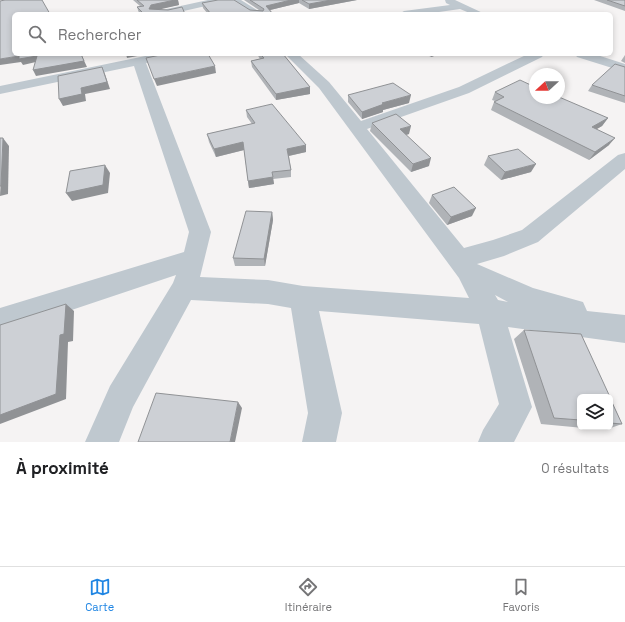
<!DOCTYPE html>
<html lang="fr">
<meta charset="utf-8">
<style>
body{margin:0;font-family:"Space Grotesk",sans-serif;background:#f2f2f2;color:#202124}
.controls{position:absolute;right:12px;bottom:12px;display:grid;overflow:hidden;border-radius:6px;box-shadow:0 2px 6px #0003}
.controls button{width:36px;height:36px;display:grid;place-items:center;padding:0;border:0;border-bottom:1px solid #e0e0e0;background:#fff;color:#202124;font:20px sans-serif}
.compass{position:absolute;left:529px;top:68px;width:36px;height:36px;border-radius:50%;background:#fff;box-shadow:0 2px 6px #0003;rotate:249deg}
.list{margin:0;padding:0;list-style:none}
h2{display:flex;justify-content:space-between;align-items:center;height:52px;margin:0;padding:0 16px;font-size:17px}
h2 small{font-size:13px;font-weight:400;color:#757577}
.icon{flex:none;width:22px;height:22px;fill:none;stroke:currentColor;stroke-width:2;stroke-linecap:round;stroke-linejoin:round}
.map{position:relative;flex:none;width:625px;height:442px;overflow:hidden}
.search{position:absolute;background:#fff;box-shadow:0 2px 6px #0003;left:12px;right:12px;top:12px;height:44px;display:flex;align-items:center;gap:10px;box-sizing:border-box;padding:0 14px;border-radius:6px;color:#757577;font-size:15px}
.sheet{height:124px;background:#fff}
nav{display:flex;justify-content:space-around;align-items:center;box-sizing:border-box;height:56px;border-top:1px solid #e0e0e0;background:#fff;font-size:11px;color:#757577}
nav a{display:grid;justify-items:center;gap:2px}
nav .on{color:#1f85e3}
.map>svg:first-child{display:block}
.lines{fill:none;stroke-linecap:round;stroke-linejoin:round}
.minor{fill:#bfc8cf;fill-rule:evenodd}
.wall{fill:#b0b3b7}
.shaded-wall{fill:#909295}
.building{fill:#cdd0d5;stroke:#909295}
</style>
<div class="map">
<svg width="625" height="442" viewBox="0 0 625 442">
<rect width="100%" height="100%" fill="#f5f3f3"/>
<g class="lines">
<g class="minor">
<path d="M208 0H226L224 2 170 14H152L153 12Z"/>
<path d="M230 0H241L263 14H251Z"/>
<path d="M445 0H455L485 14H472L460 9 425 14H399L404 11 450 5 446 3Z"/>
<path d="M155 54H179L177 57 146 63 211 232 200 277 268 280 303 286 469 298 459 278 319 88 285 54H298L329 82 361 121 459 87 528 54H544L542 57 469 93 367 129 464 248 493 240 522 230 618 155 625 153V169L538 242 504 256 477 264 533 288 583 302 587 311 625 315V343L508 327 532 407 514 442H478L483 430 499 404 479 324 319 311 342 413 336 442H302L308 413 291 308 268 304 191 300 133 407 119 442H85L110 386 173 283 176 275 0 334V308L184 252 189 232 134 66 0 94V86ZM495 295 508 302 498 300Z"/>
<path d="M575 54H594L625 64V72L577 57Z"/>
</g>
</g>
<g class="wall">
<path d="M133 0H178L179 5 158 9 185 14H141L139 13 137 7 140 6Z"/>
<path d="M244 0H357L309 9 299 3 270 10 273 14H208L203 8 202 3 250 10H259Z"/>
<path d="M594 0H625V11Z"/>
<path d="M257 54H283L310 87V94L276 100 252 67 251 61 260 59Z"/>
<path d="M426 54H440L431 57Z"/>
<path d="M625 55V63L621 61Z"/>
<path d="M625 67V103L588 91 592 85Z"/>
<path d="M495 92 608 118 602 126 596 129 609 145 589 160 491 110 494 102 495 101 492 100Z"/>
<path d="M348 95 409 103 383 110V112L362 119 348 102Z"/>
<path d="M246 110 306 152 289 156 291 170V177L273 179 274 184 249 188 244 150 216 157 209 142 207 134 252 124 247 117Z"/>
<path d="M372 123 409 134 406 135 429 166 411 172 370 131Z"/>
<path d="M488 156 531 172 501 180 484 165Z"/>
<path d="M432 195 472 216 447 225 429 203Z"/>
<path d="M272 212 273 220 265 266H235L233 258Z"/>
<path d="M524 330 580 397V427H610V398L622 424 605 430 541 424 514 339Z"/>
</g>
<g class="shaded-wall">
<path d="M175 0H178L179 5 153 11 149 9 151 5Z"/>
<path d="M291 0H299V3L266 11V6Z"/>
<path d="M331 0H357L309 9V4Z"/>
<path d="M81 54 87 67 36 76 33 70Z"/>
<path d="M126 54H148L127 58Z"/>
<path d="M432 54H440L431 57Z"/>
<path d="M19 56H37L40 61 23 65 21 62 0 65V59Z"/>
<path d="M215 66 216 73 157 86 154 79Z"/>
<path d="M102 67 105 74 110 89 85 94 86 101 63 106 59 99 81 88Z"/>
<path d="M310 87V94L276 100V94Z"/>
<path d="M411 95 409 103 383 110V112L362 119V112L382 103Z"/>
<path d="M608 118 602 126 587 135 592 127Z"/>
<path d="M411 126 409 134 398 137 400 129Z"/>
<path d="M3 138 9 146 8 194 0 196Z"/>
<path d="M615 138 609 145 589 160 595 152Z"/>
<path d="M243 142 244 150 216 157 214 149Z"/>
<path d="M306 145V152L288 156 287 149Z"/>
<path d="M431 158 429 166 411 172 413 164Z"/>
<path d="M536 164 531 172 501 180 505 172Z"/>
<path d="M105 165 110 173 108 193 72 201 66 193Z"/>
<path d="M273 177 274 184 249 188 248 181Z"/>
<path d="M476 208 472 216 447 225 451 217Z"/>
<path d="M272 212 273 220 265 266 264 259Z"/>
<path d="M66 304 74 311 73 341 68 342 66 399 0 424V415Z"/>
<path d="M238 402 242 408 235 442H230Z"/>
</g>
<g class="building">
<path d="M5 0H42L50 14H14V54H81L84 61 33 70 37 56 19 59V56L0 59V1Z"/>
<path d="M137 0H175L151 5 149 9 168 10 182 7 185 14H144L137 7 144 6Z"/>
<path d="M218 0H234L250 10 263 11 264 9 250 0H291L266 6 273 14H211L202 3Z"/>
<path d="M302 0H331L309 4Z"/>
<path d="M607 0H625V6Z"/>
<path d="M165 54H208L215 66 154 79 146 58Z"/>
<path d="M260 54H283L310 87 276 94 251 61 264 58Z"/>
<path d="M615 64 625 67V96L592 85Z"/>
<path d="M102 67 107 82 81 88 82 94 59 99 58 76Z"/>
<path d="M520 80 535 87V98H559V97L608 118 592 127 615 138 595 152 494 102 504 97 495 92Z"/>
<path d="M393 83 411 95 382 103 384 104 362 112 348 95Z"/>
<path d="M272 104 306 145 287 149 291 170 272 172 273 177 248 181 243 142 214 149 207 134 255 123 246 110Z"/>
<path d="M396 114 411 126 400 129 431 158 413 164 372 123Z"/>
<path d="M0 138H3L1 186H0Z"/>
<path d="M518 149 536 164 505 172 488 156Z"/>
<path d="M105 165 103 185 66 193 70 171Z"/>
<path d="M454 187 476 208 451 217 432 195Z"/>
<path d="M246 211 272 212 264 259 233 258Z"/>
<path d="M66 304 64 334 60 335 56 394 0 415V325Z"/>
<path d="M524 330 581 334 610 397H580V420L554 418Z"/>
<path d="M156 393 238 402 230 442H138Z"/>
<path d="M610 398 622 424 610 423Z"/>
</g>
</svg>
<div class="controls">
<button><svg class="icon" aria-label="layers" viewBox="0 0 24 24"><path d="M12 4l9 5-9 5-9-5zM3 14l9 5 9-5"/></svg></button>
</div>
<svg class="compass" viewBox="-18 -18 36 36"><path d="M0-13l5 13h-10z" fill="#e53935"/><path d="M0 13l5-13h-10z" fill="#757577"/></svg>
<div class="search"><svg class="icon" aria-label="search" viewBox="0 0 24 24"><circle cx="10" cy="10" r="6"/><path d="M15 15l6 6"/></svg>Rechercher</div>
</div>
<section class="sheet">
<h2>À proximité<small>0 résultats</small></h2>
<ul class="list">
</ul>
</section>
<nav>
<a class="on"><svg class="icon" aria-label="map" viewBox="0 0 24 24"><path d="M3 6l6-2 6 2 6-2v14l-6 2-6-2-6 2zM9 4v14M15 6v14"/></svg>Carte</a>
<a><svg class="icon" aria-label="directions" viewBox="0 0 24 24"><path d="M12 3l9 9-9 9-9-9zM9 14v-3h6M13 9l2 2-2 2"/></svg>Itinéraire</a>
<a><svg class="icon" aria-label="saved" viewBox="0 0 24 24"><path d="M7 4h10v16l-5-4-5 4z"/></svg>Favoris</a>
</nav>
